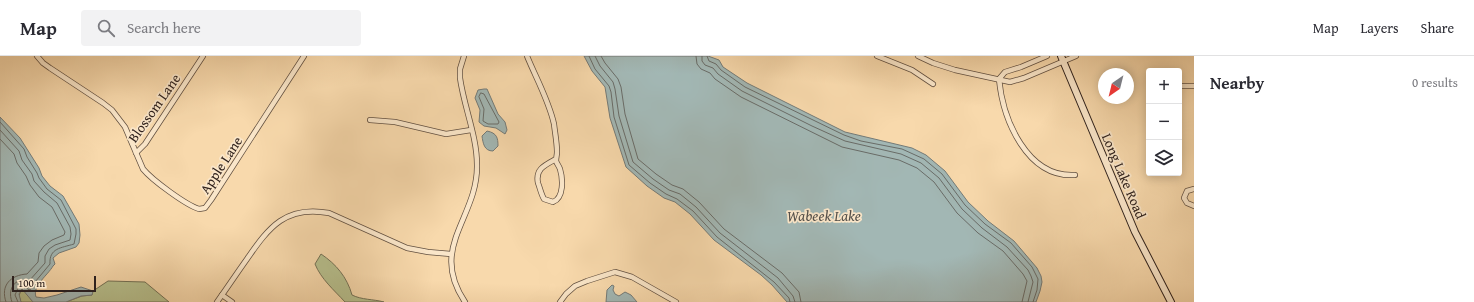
<!DOCTYPE html>
<meta charset="utf-8">
<style>
body{margin:0;font-family:"Gentium Book Plus",serif;background:#f2f2f3;color:#2b2b33}
.controls{position:absolute;right:12px;top:12px;display:grid;overflow:hidden;border-radius:4px;box-shadow:0 2px 10px #0003}
.controls button{width:36px;height:36px;display:grid;place-items:center;padding:0;border:0;border-bottom:1px solid #e1e1e2;background:#fff;color:#2b2b33;font:20px sans-serif}
.compass{position:absolute;left:1098px;top:12px;width:36px;height:36px;border-radius:50%;background:#fff;box-shadow:0 2px 10px #0003;rotate:215deg}
.scale{position:absolute;left:12px;bottom:10px;width:84px;box-sizing:border-box;padding-left:4px;border:2px solid #30221d;border-top:0;font-size:11px;line-height:14px;white-space:nowrap;color:#30221d;-webkit-text-stroke:3px #fae6c9;paint-order:stroke}
.list{margin:0;padding:0;list-style:none}
h2{display:flex;justify-content:space-between;align-items:center;height:52px;margin:0;padding:0 16px;font-size:17px}
h2 small{font-size:13px;font-weight:400;color:#7c7c81}
.icon{flex:none;width:22px;height:22px;fill:none;stroke:currentColor;stroke-width:2;stroke-linecap:round;stroke-linejoin:round}
.map{position:relative;flex:none;width:1194px;height:246px;overflow:hidden}
header{display:flex;align-items:center;gap:24px;box-sizing:border-box;height:56px;padding:0 20px;background:#fff;border-bottom:1px solid #e1e1e2}
header strong{font-size:19px}
nav{display:flex;gap:22px;margin-inline-start:auto;font-size:14px}
.search{width:280px;height:36px;background:#f2f2f3;display:flex;align-items:center;gap:10px;box-sizing:border-box;padding:0 14px;border-radius:4px;color:#7c7c81;font-size:15px}
main{display:flex}
aside{flex:1;background:#fff}
.map>svg:first-child{display:block}
.green{fill:#b7c08e;stroke:#747156}
.water{fill:#a2b7b4;stroke:#747b78}
.lines{fill:none;stroke-linecap:round;stroke-linejoin:round}
.shore{stroke:#696c68;stroke-width:1}
.street-casing{stroke:#625041;stroke-width:6}
.secondary-casing{stroke:#30221d;stroke-width:8}
.street{stroke:#fae6c9;stroke-width:4.5}
.secondary{stroke:#fae6c9;stroke-width:6}
.labels{text-anchor:middle;stroke-width:3.5;stroke-linejoin:round;paint-order:stroke}
.street-label{font-size:14px;fill:#30221d;stroke:#fae6c9}
.water-label{font-size:15px;font-style:italic;fill:#524f4a;stroke:#fae6c9}
</style>
<header>
<strong>Map</strong>
<div class="search"><svg class="icon" aria-label="search" viewBox="0 0 24 24"><circle cx="10" cy="10" r="6"/><path d="M15 15l6 6"/></svg>Search here</div>
<nav><a>Map</a><a>Layers</a><a>Share</a></nav>
</header>
<main>
<div class="map">
<svg width="1194" height="246" viewBox="0 0 1194 246">
<rect width="100%" height="100%" fill="#f8d9ac"/>
<filter id="stains"><feTurbulence type="fractalNoise" baseFrequency=".005" numOctaves="4"/><feColorMatrix values="0 0 0 0 .2 0 0 0 0 .09 0 0 0 0 .02 0 0 0 .5 -.17"/></filter>
<radialGradient id="worn" r=".72"><stop offset=".6" stop-color="#630" stop-opacity="0"/><stop offset="1" stop-color="#630" stop-opacity=".3"/></radialGradient>
<g class="green">
<path d="M321 198C336 208 347 221 352 239 362 244 373 243 384 246H345C334 234 321 223 315 208Z"/>
<path d="M108 225 145 226 169 246H66L82 240 92 239 93 235Z"/>
<path d="M21 234H24L33 246H21L19 240Z"/>
</g>
<g class="water">
<path d="M584 0H708L719 4 723 11 747 27 845 76 912 92 926 99 945 115 968 146 988 165 1014 185 1037 212 1041 220 1042 226 1040 235 1036 246H787L772 229 761 219 714 184 690 158 675 146 664 142 647 130 626 111 610 62 605 31 592 15Z"/>
<path d="M484 33H487L498 58 505 66 507 74 505 78 496 72 484 70 479 66 480 54 475 42 478 34Z"/>
<path d="M0 61 20 82 39 112 42 120 50 130 63 140 79 168 80 179 79 187 76 191 59 197 53 202 55 208 53 210C48 219 32 230 36 241L44 242 57 239 81 231 93 235 92 239 81 240 66 246H33L22 233 19 238 21 246H0Z"/>
<path d="M487 75C497 77 498 82 498 90L493 95C484 95 483 87 482 80Z"/>
<path d="M612 229 614 230 613 234 615 238 619 240 625 236 631 239 637 246H606L607 234Z"/>
</g>
<g class="lines">
<g class="shore">
<path d="M589 0 595 13 609 30 611 36 614 61 629 109 650 127 666 138 677 143 693 155 717 181 774 226 789 242 790 246"/>
<path d="M595 0 600 10 613 26 615 33 619 60 633 106 653 123 669 134 680 138 696 151 720 177 778 222 793 240 795 246"/>
<path d="M601 0 605 7 618 23 621 31 625 58 638 103 656 118 672 129 683 133 699 146 724 173 782 217 799 236 801 246"/>
<path d="M696 0 697 8 701 13 710 17 715 23 741 41 842 91 899 104 917 112 934 126 957 157 978 177 1003 195 1023 218 1027 225 1022 246"/>
<path d="M702 0V5L705 9 713 12 718 18 742 35 812 70 845 85 901 98 921 107 939 122 962 153 982 172 1007 191 1028 214 1031 220 1033 226 1028 246"/>
<path d="M707 0 709 5 716 8 721 14 745 31 844 79 861 85 902 93 924 103 942 118 965 149 985 168 1011 187 1032 211 1038 223 1037 234 1033 246"/>
<path d="M481 37 484 38 499 66 498 68H488L483 65 484 53 479 41Z"/>
<path d="M0 66 24 93 27 101 37 117 39 122 47 133 61 144 76 173V178L74 188C61 192 49 192 50 208L35 226 31 233 29 234 23 229 18 232 15 239 18 246"/>
<path d="M0 74 19 95 22 104 32 118 34 125 44 136 57 147 70 171 71 178 70 184 55 189 49 193 45 200V207L29 225C26 225 22 224 19 225 10 228 9 239 12 246"/>
<path d="M0 83 14 98 17 107 26 120 30 129 39 141 52 151 65 176 64 179 52 184 44 190 39 197 38 206 27 218C11 219 0 229 6 246"/>
</g>
<defs>
<g id="street">
<path d="M37 0 43 7 50 12 103 47 112 54 125 71 143 113C152 124 186 149 199 153L205 152 211 144 304 0"/>
<path d="M464 0 460 13V22C464 51 477 80 477 109 478 162 428 191 465 246"/>
<path d="M527 0C536 22 549 45 554 68 555 77 557 87 557 96 557 99 556 102 556 105 557 108 559 110 560 113 563 123 564 142 553 146L544 143C541 138 540 132 538 127 535 113 545 109 556 103"/>
<path d="M877 0 912 14 933 28"/>
<path d="M918 0 933 7 955 14 1010 26 1024 22 1076 0"/>
<path d="M999 23C1003 64 1027 122 1075 119"/>
<path d="M999 23 1005 16 1021 11 1047 0"/>
<path d="M1179 30H1194"/>
<path d="M370 64 395 66 446 78 471 74"/>
<path d="M136 97 145 88 203 0"/>
<path d="M1194 133 1187 135 1184 142 1187 147 1194 150"/>
<path d="M222 239 232 246"/>
<path d="M217 246C227 232 237 217 247 203 269 171 286 149 329 157L407 192 428 196 451 198"/>
<path d="M560 246 566 238 575 230 587 225 615 216 632 221 676 246"/>
</g>
<path id="secondary" d="M1061 0 1135 176 1171 246"/>
</defs>
<use href="#street" class="street-casing"/>
<use href="#secondary" class="secondary-casing"/>
<use href="#street" class="street"/>
<use href="#secondary" class="secondary"/>
</g>
<g class="labels">
<g class="street-label">
<text transform="translate(154 52) rotate(-55)" y="5">Blossom Lane</text>
<text transform="translate(221 109) rotate(-57)" y="5">Apple Lane</text>
<text transform="translate(1124 120) rotate(67)" y="5">Long Lake Road</text>
</g>
<g class="water-label">
<text x="824" y="165">Wabeek Lake</text>
</g>
</g>
<rect width="100%" height="100%" filter="url(#stains)"/>
<rect width="100%" height="100%" fill="url(#worn)"/>
</svg>
<div class="controls">
<button>+</button>
<button>−</button>
<button><svg class="icon" aria-label="layers" viewBox="0 0 24 24"><path d="M12 4l9 5-9 5-9-5zM3 14l9 5 9-5"/></svg></button>
</div>
<svg class="compass" viewBox="-18 -18 36 36"><path d="M0-13l5 13h-10z" fill="#e53935"/><path d="M0 13l5-13h-10z" fill="#7c7c81"/></svg>
<div class="scale">100 m</div>
</div>
<aside>
<h2>Nearby<small>0 results</small></h2>
<ul class="list">
</ul>
</aside>
</main>
